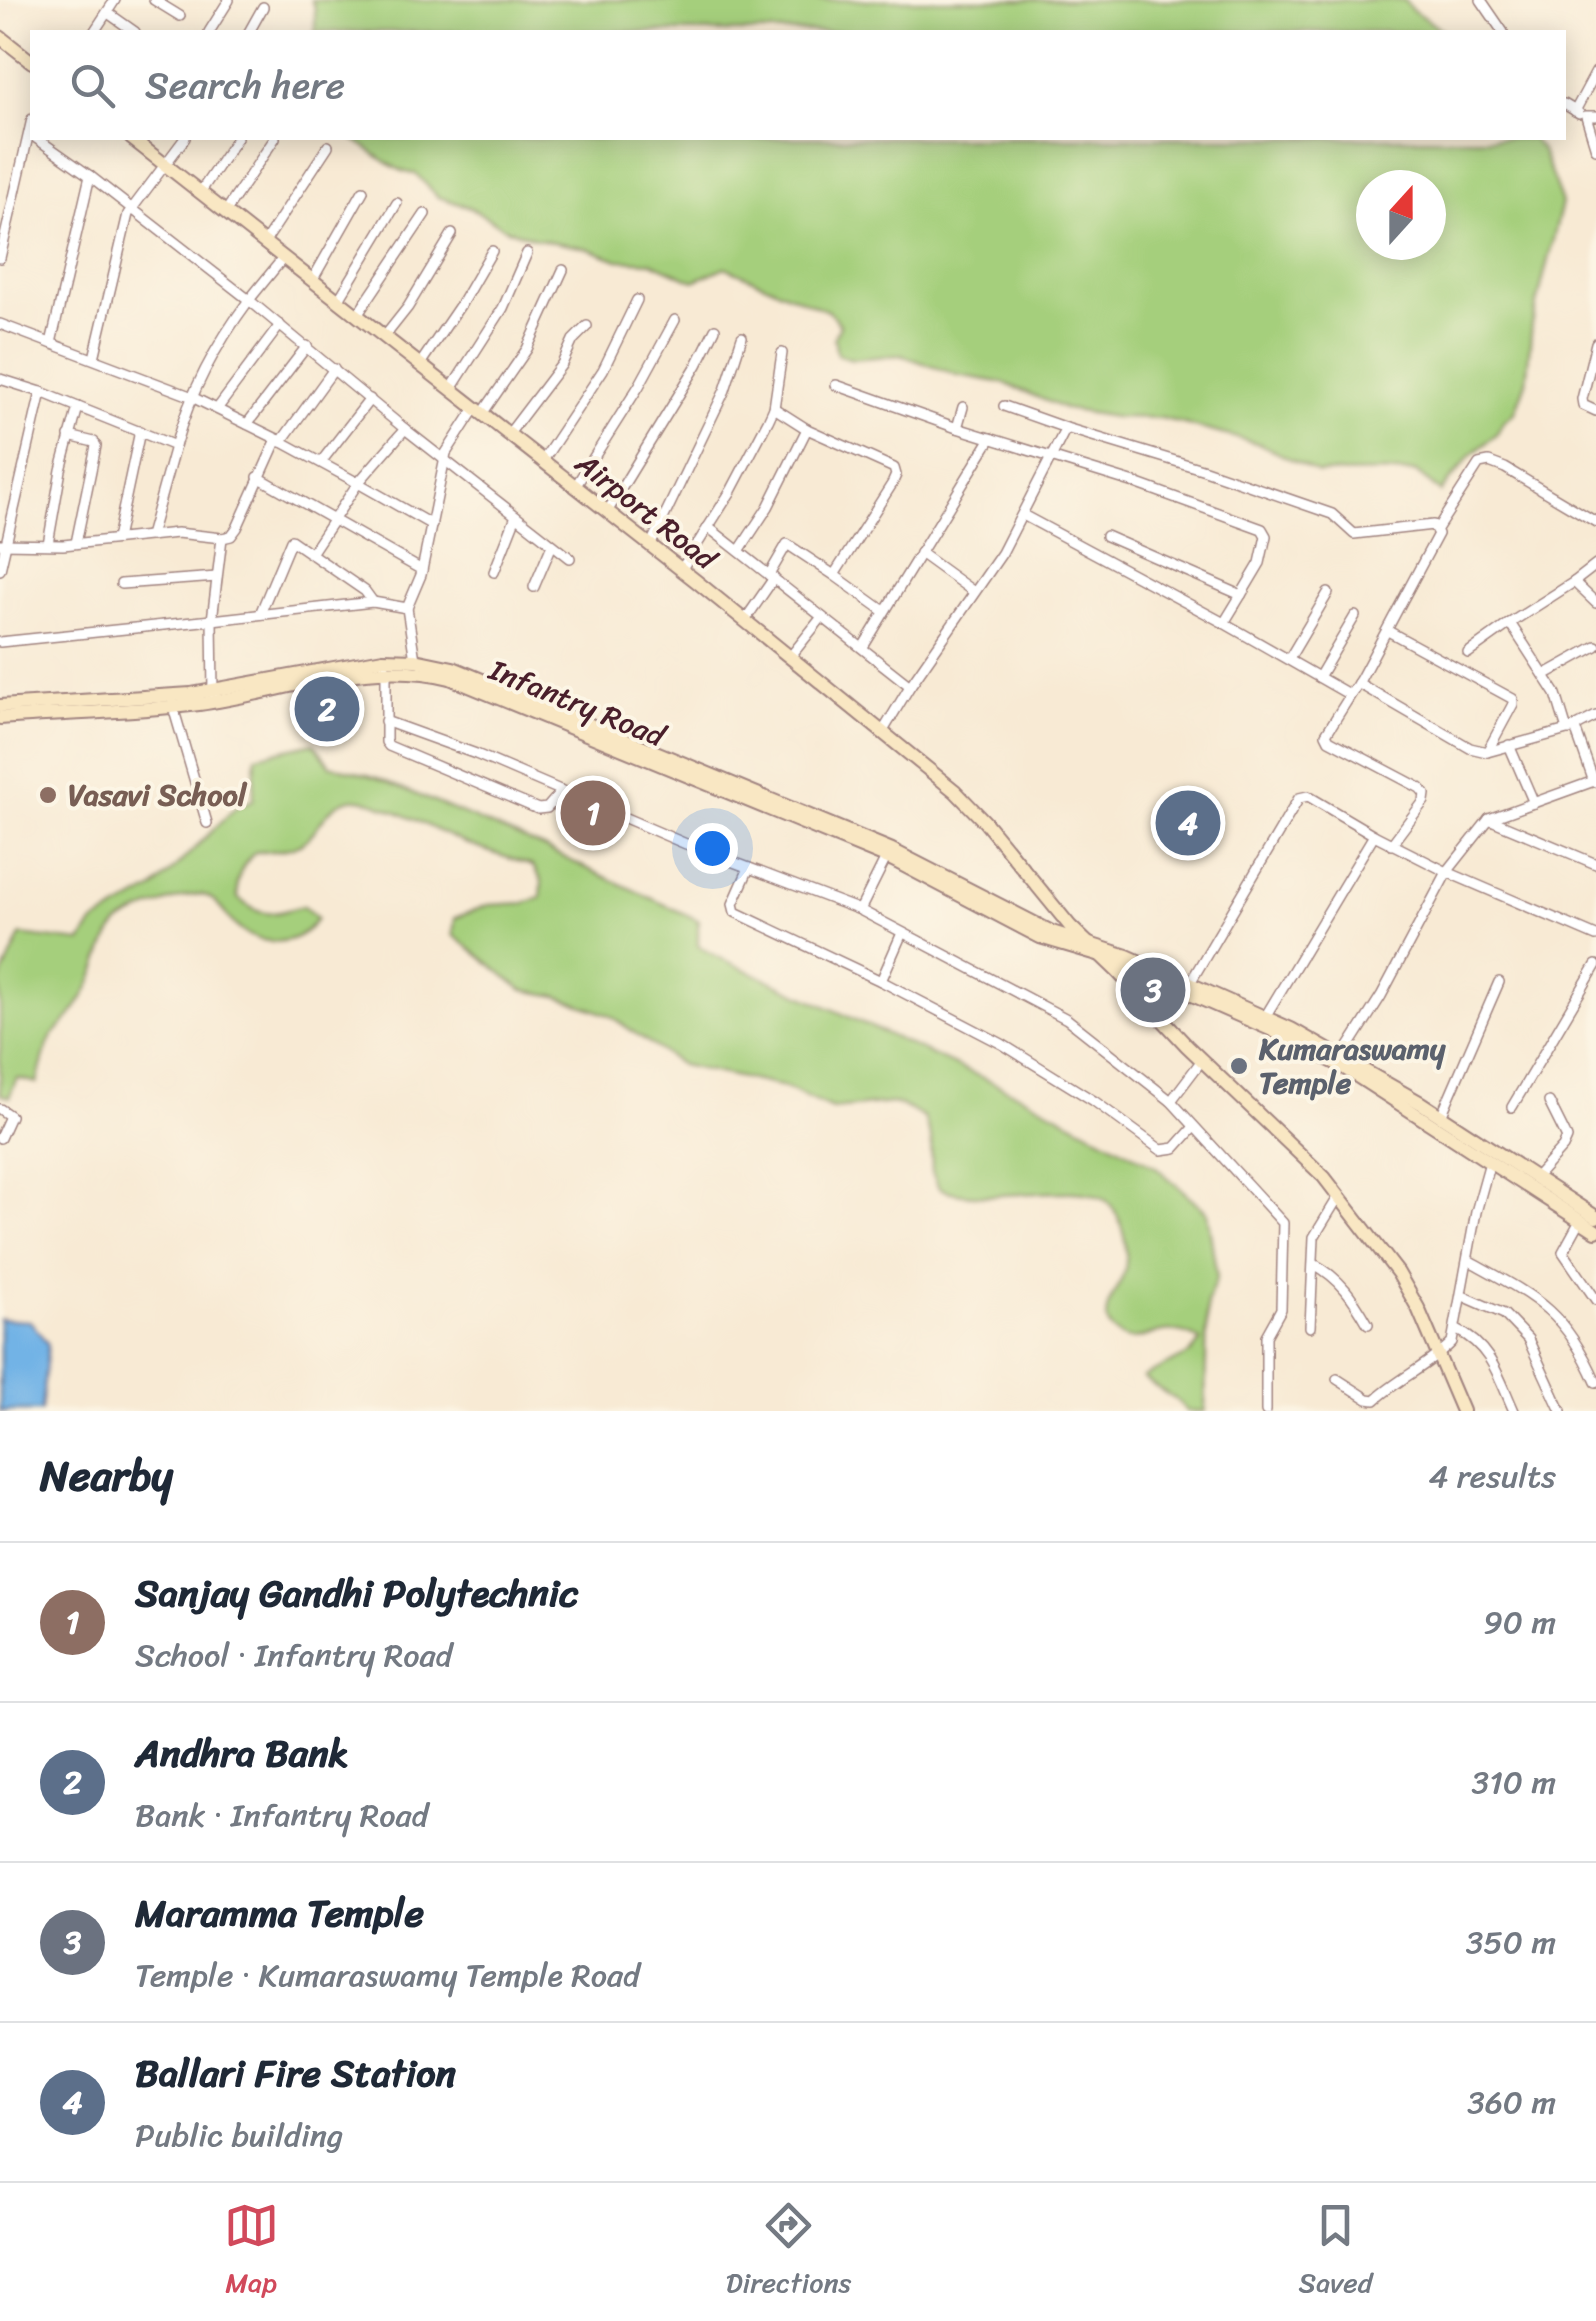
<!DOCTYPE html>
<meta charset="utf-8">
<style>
body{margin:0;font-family:Sriracha,sans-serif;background:#f2f2f3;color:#1f2937}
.compass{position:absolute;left:1356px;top:170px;width:90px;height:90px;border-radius:50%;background:#fff;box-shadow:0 5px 25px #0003;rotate:21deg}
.you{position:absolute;left:712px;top:848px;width:35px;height:35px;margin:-25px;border:8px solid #fff;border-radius:50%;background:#1a73e8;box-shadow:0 0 0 15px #1a73e833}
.badge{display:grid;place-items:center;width:65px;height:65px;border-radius:50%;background:#d1495b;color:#fff;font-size:32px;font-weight:700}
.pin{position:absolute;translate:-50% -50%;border:5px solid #fff;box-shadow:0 2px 10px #0006}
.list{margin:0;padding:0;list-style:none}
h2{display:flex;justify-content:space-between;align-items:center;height:130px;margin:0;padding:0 40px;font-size:42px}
h2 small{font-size:32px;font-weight:400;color:#747a83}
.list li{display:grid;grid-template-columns:65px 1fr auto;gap:30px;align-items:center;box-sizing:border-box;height:160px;padding:0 40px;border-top:2px solid #e0e1e3}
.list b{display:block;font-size:38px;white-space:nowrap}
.list p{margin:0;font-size:32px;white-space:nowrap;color:#747a83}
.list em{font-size:32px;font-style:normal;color:#747a83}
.icon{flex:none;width:55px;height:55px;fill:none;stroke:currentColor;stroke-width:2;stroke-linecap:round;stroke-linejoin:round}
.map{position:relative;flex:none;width:1596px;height:1411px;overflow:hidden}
.search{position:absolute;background:#fff;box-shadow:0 5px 25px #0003;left:30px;right:30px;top:30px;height:110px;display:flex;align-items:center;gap:25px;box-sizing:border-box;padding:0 35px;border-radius:0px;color:#747a83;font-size:38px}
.sheet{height:770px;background:#fff}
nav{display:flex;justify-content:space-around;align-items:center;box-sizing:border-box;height:140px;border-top:2px solid #e0e1e3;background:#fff;font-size:28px;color:#747a83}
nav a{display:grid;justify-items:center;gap:5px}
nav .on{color:#d1495b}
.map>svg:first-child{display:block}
.green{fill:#a5cf7b;stroke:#787753;stroke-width:2.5;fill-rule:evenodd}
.water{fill:#72b3e6;stroke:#5e6988;stroke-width:2.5}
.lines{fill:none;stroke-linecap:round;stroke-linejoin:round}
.street-casing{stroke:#a18480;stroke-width:12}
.secondary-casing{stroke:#a18480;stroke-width:16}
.street{stroke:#fff;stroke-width:9}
.secondary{stroke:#f9e7c3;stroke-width:12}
.education-dot{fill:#8d6e63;stroke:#fcf5e5;stroke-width:4}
.worship-dot{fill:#6b7280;stroke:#fcf5e5;stroke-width:4}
.labels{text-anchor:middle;stroke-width:8;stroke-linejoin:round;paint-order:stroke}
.street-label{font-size:30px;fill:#4a1f2b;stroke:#fcf5e5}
.education-label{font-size:30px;font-weight:bold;fill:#785e54;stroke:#fcf5e5;text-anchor:start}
.worship-label{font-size:30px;font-weight:bold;fill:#5b616d;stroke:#fcf5e5;text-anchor:start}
</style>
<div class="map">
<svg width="1596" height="1411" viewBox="0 0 1596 1411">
<rect width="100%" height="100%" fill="#fcf5e5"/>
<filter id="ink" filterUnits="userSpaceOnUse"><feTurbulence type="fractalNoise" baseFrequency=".01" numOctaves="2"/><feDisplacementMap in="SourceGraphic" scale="20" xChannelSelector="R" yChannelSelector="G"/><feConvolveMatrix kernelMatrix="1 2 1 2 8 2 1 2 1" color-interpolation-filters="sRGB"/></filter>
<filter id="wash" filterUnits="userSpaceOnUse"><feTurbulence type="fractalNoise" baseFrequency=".0048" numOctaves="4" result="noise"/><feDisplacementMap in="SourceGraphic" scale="40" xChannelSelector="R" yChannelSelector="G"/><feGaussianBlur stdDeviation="2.25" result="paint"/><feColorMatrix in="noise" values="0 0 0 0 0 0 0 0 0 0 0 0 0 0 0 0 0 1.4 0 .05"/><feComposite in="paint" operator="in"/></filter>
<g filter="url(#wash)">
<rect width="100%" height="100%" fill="#f8ead4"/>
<g class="green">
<path d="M311 0H1405L1411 9 1445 32H315V8Z"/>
<path d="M351 138H1531L1542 151 1562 203 1532 324 1526 382 1515 412 1503 422 1496 435 1471 455 1441 492 1416 472 1318 473 1260 444 1161 418 1113 417 1065 409 1004 383 957 375 901 355 852 359 837 354 834 338 840 325 830 312 725 267 694 281 651 262 618 260 586 248 537 239 505 228 469 207 438 197 416 174C392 172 373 150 351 138ZM1431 185V245H1371V185Z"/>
<path d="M314 743 330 765 375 777 539 846 698 920V946L720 958 1027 1098 1155 1166 1207 1212 1217 1277 1207 1302 1205 1411H1186C1177 1396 1156 1390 1143 1377L1190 1354 1201 1341C1162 1317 1142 1347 1122 1337 1091 1321 1114 1295 1122 1278 1132 1259 1123 1212 1105 1200 1072 1179 984 1208 939 1188L932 1172 931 1137 924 1118 909 1109 893 1103 832 1109 784 1087 681 1065 609 1015 557 996 523 990 453 935 455 918 488 905 524 903 541 898 542 881 533 866C511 859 489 852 467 844 443 835 373 796 352 799 327 803 322 825 307 839 295 850 270 852 255 852 240 867 236 878 238 898 263 920 273 914 303 906L317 918C300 947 262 948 237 927 226 918 218 899 204 895 190 891 127 915 117 926 102 944 99 969 88 989 82 1000 74 1012 66 1021 62 1027 54 1032 51 1038 44 1051 41 1069 37 1083L17 1078 9 1097 0 1094V981L21 935 81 942 94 923 154 889 236 807 253 800 256 756Z"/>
</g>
<path class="water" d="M0 1319 30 1321 48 1344 41 1411H0Z"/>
</g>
<g filter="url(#ink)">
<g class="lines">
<defs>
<g id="street">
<path d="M154 0 180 16"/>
<path d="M1481 0 1503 32"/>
<path d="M108 13 135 32"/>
<path d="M94 32 115 0"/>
<path d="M209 32 229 0"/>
<path d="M249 32 263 7"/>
<path d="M1564 104 1579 113"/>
<path d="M1575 111 1596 72"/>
<path d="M1596 116H1586L1596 149"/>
<path d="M36 138 90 176 51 343"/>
<path d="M90 176 249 300C215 346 191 391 175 446"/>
<path d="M201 191 237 138"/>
<path d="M226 211 275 138"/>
<path d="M265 242 328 146"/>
<path d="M284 257 249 300 405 429 570 558"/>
<path d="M0 258 32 119"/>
<path d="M313 279 363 191"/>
<path d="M339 299 397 203"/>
<path d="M358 314 425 214"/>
<path d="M0 324 190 396 277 439"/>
<path d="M385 336 408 307 452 234"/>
<path d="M1596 343 1582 399 1583 405 1596 411"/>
<path d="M94 358 128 214 185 138"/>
<path d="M420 364 463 301 492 251"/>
<path d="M0 379 41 392 0 570"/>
<path d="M836 385 957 428 963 407"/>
<path d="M451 389 503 308 527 253"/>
<path d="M41 392 78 407 61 470 48 544"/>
<path d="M1004 406 1066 428"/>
<path d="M78 407 175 446 150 536"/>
<path d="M774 408 807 429"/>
<path d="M217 409 280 325"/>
<path d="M482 414 527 349 563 270"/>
<path d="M247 424 307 346"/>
<path d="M957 428 1138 484 1262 529 1266 536 1260 563 1241 595"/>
<path d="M508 435 562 364 573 340 587 326"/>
<path d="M69 436 94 442 96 446 76 543"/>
<path d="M281 442 334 369"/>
<path d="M321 462 370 399"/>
<path d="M542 462 603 370 637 300"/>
<path d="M258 477 422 570"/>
<path d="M575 487 639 386 675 320"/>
<path d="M607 512 697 365 715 329"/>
<path d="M1023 515 1224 623"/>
<path d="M708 527 910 686 883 731"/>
<path d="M1437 529 1479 464 1489 462 1505 468 1596 522"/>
<path d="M1106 536 1241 595 1224 623 1350 695"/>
<path d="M222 538 231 536 237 528 277 439 358 483 405 429"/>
<path d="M117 539 140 431"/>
<path d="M0 544 63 545 177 533 222 538 212 620 373 602 407 608 415 660"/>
<path d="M650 546 725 390 742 337"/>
<path d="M739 551 768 507 807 429 894 468 896 475 892 484 834 575 787 544 769 575"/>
<path d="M312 552 358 483 432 525"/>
<path d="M920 553 974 592"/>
<path d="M681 570 731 491 768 421 774 408 782 353"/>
<path d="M494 572 516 516"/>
<path d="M834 575 884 611"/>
<path d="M1574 582 1596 565"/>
<path d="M121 584 217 577"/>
<path d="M534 587 552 545"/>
<path d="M407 608 421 575 446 453 475 408"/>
<path d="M260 614 291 540 365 591 373 602"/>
<path d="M745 620 774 578"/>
<path d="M0 642 212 620 213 694"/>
<path d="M863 647 991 438"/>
<path d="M1468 653 1510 623"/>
<path d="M790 657 822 617"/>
<path d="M383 659 386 671V742L389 746 538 809 547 808 561 792"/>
<path d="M1289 659 1328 593"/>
<path d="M1544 675 1596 646"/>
<path d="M1319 677 1355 616"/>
<path d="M1358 683 1470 748 1487 752 1513 704V699L1388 631"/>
<path d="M910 686 1002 553 1066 428 1205 470 1332 514 1354 534 1433 525 1438 534 1360 680 1326 734 1329 740 1420 788 1425 794 1424 801 1391 845"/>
<path d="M173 707 207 823"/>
<path d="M385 721 476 754 686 844 860 910 886 858"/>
<path d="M1575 728 1594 782"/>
<path d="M1569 730 1596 716"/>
<path d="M1509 745 1534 803"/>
<path d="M1487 752 1567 730 1556 694 1510 623 1574 582 1596 603"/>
<path d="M1489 819 1594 781"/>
<path d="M749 868 733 904 735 912 881 981 1002 1044 1094 1101 1161 1150 1175 1148 1193 1128"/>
<path d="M860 910 1067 1019 1171 1101 1202 1060"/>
<path d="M881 981 902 933"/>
<path d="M1190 983 1299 798 1308 796 1374 835"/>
<path d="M1265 1017 1374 835 1447 872 1489 819 1596 864"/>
<path d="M1343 1056 1381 996 1447 872 1596 936"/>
<path d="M1171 1101 1283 1223 1281 1309 1266 1336V1411"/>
<path d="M1512 1107 1596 965"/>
<path d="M0 1109 10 1116 0 1138"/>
<path d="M1441 1116 1499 982"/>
<path d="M1535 1178 1563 1147 1567 1138 1549 1102"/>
<path d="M1580 1221 1563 1252 1596 1300"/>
<path d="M1468 1260C1535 1297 1564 1309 1596 1382"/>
<path d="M1314 1264C1341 1279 1353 1298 1368 1324"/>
<path d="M1463 1296 1504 1314 1528 1339 1561 1411"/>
<path d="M1310 1327 1314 1237 1339 1196"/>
<path d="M1457 1330C1491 1346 1499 1378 1514 1411"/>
<path d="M1337 1379 1368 1399 1375 1400C1399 1378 1430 1365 1452 1342L1476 1212 1490 1162"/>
</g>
<g id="secondary">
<path d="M0 37 32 62"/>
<path d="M131 138 696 581 955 791 985 822 1070 926 1117 971 1187 1046 1324 1177 1398 1273 1418 1308 1462 1411"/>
<path d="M0 706 191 694 383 659 415 660 453 668 892 850 1052 932 1127 956 1291 1029 1421 1103 1596 1217"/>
<path d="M0 718C66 713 134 712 199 704 281 693 367 657 450 678L893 860 1040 937 1101 955 1270 1029 1343 1067 1596 1231"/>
</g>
</defs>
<use href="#street" class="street-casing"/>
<use href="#secondary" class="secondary-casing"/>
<use href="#street" class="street"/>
<use href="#secondary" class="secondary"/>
</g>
</g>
<circle class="education-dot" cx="48" cy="795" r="10"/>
<circle class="worship-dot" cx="1239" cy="1066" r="10"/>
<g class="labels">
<g class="street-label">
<text transform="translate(646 511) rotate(38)" y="10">Airport Road</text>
<text transform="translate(577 703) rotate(22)" y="10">Infantry Road</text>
</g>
<g class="education-label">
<text x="68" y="805">Vasavi School</text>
</g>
<g class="worship-label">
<text x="1259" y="1059">Kumaraswamy<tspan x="1259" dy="34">Temple</tspan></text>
</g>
</g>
</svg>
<svg class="compass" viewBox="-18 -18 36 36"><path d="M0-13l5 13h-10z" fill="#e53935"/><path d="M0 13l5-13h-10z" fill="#747a83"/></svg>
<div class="you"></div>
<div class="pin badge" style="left:593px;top:813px;background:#8d6e63">1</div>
<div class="pin badge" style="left:327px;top:709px;background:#5c6f8a">2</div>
<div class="pin badge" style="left:1153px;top:990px;background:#6b7280">3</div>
<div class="pin badge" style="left:1188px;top:823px;background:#5c6f8a">4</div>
<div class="search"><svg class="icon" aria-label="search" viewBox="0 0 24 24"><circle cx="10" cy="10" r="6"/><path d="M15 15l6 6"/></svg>Search here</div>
</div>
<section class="sheet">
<h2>Nearby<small>4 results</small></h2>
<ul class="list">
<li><span class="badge" style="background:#8d6e63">1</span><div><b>Sanjay Gandhi Polytechnic</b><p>School · Infantry Road</p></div><em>90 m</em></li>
<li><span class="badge" style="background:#5c6f8a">2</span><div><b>Andhra Bank</b><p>Bank · Infantry Road</p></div><em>310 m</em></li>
<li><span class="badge" style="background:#6b7280">3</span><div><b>Maramma Temple</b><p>Temple · Kumaraswamy Temple Road</p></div><em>350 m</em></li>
<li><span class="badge" style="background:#5c6f8a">4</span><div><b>Ballari Fire Station</b><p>Public building</p></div><em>360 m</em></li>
</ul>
</section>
<nav>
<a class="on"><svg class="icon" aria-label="map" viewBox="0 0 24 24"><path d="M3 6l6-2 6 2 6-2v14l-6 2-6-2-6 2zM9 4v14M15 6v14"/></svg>Map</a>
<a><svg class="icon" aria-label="directions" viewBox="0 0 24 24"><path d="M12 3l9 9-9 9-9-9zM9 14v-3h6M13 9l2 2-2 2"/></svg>Directions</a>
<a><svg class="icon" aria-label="saved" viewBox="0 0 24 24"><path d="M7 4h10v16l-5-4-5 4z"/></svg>Saved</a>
</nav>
